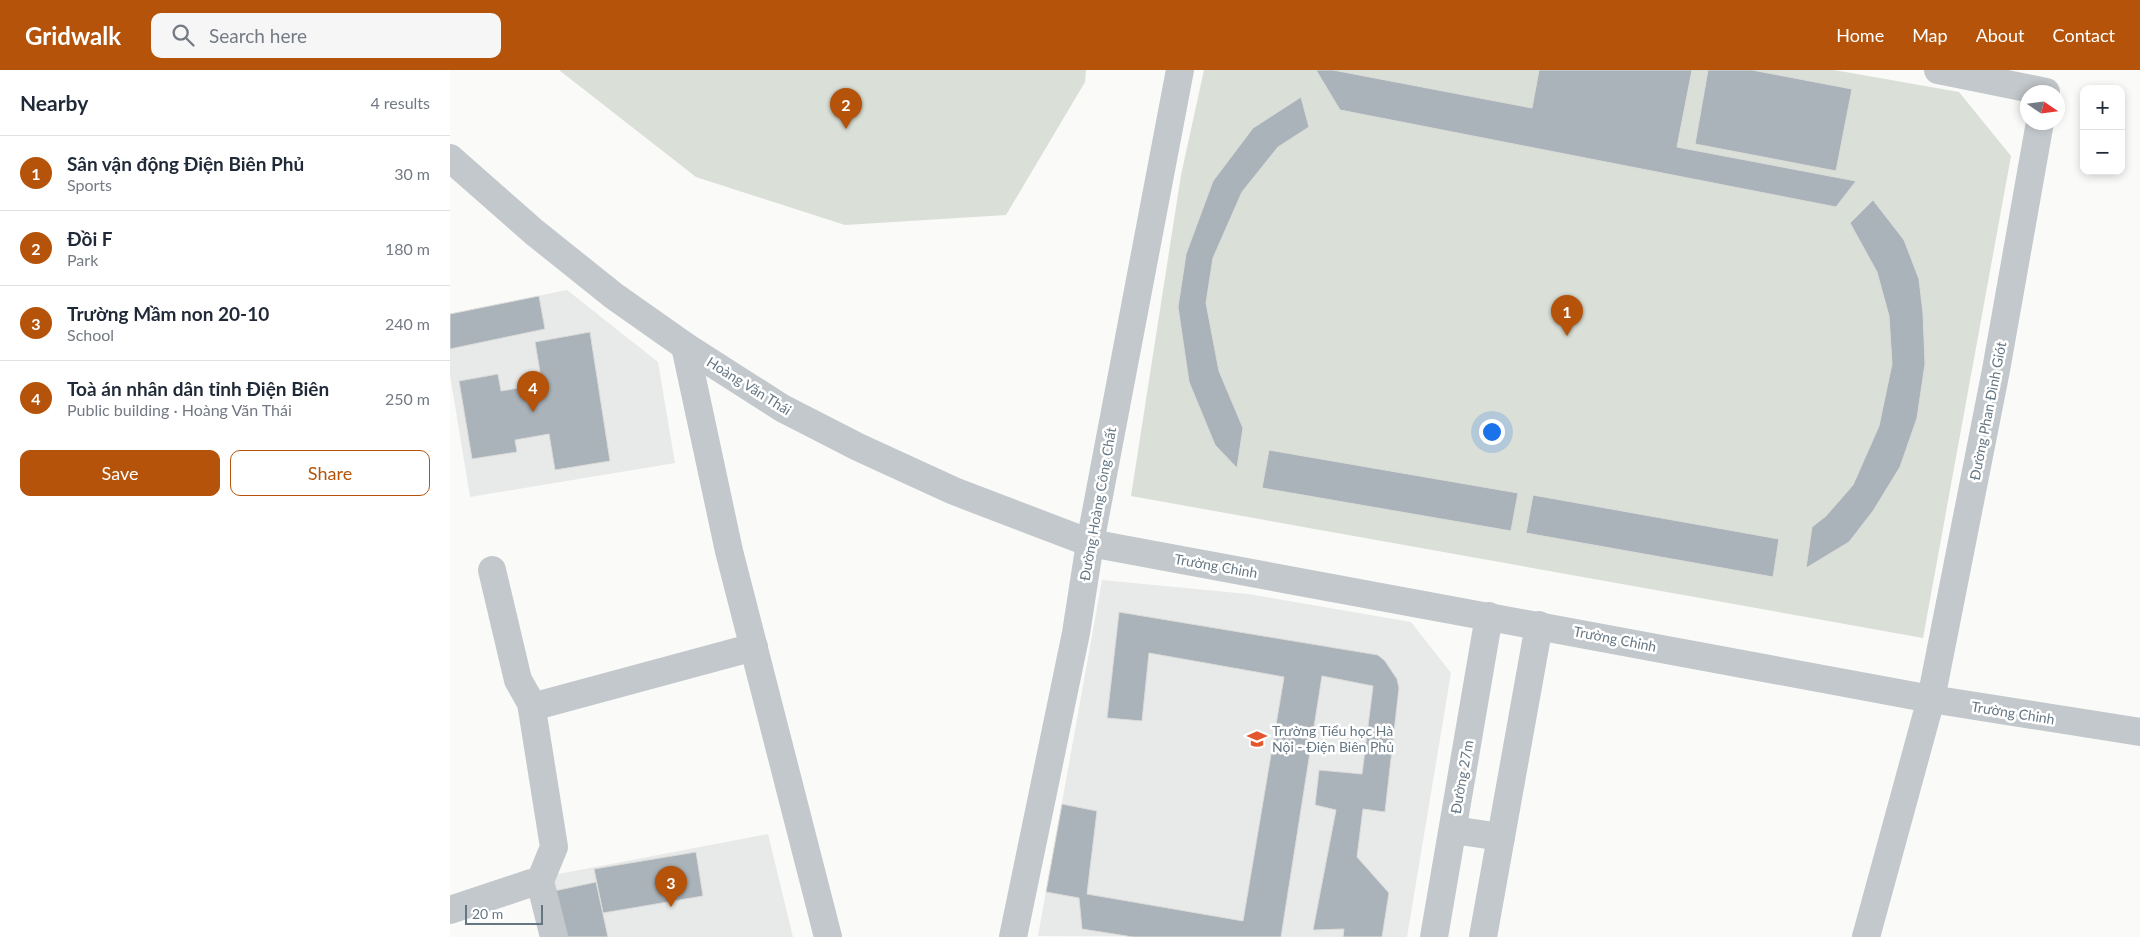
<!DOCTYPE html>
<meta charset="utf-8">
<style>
body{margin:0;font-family:Lato,sans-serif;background:#f6f6f7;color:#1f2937}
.controls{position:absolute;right:15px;top:15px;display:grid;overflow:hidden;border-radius:10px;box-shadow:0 2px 8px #0003}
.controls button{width:45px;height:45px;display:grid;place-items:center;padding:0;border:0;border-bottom:1px solid #e0e1e3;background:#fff;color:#1f2937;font:25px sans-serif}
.compass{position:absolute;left:1570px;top:15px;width:45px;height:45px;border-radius:50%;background:#fff;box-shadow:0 2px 8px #0003;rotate:103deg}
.scale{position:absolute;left:15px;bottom:12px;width:78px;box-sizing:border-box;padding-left:5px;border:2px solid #657683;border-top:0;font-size:14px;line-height:18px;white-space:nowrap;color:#657683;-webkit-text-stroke:4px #fff;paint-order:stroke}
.you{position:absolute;left:1041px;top:361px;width:18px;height:18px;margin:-12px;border:4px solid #fff;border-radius:50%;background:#1a73e8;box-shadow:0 0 0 8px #1a73e833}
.badge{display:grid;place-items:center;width:32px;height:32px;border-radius:50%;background:#b45309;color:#fff;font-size:16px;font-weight:700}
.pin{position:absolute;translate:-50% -41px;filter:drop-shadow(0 1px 2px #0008)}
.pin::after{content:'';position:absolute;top:26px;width:18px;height:15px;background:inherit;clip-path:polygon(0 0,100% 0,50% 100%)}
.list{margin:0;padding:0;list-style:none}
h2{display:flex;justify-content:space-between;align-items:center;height:65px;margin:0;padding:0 20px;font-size:21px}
h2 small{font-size:16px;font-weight:400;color:#747a83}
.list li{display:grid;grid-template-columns:32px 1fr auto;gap:15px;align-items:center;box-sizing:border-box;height:75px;padding:0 20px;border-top:1px solid #e0e1e3}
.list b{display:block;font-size:19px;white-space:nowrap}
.list p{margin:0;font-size:16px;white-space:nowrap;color:#747a83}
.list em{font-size:16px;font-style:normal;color:#747a83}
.actions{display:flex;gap:10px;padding:15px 20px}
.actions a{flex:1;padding:11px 0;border:1px solid #b45309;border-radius:10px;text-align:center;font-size:18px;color:#b45309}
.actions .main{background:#b45309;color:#fff}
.icon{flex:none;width:28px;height:28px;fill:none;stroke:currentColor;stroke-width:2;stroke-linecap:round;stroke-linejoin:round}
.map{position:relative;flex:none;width:1690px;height:867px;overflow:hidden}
header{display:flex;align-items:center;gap:30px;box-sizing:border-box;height:70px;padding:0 25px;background:#b45309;color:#fff}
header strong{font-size:24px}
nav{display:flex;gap:28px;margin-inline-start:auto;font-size:18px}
.search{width:350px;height:45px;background:#f6f6f7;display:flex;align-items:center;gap:12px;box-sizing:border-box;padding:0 18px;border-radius:10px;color:#747a83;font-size:19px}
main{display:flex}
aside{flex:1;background:#fff}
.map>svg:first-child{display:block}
.built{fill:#e8e9e9}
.green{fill:#dadfd7}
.building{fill:#aab3b9;stroke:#dcdcda}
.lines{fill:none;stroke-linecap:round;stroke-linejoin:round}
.minor{stroke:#c3c8cc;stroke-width:28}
.tertiary{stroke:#c3c8cc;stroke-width:28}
.labels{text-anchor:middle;stroke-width:5;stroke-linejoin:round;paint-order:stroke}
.street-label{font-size:14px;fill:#657683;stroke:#fff}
.poi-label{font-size:14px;fill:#657683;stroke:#fff;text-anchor:start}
</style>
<header>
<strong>Gridwalk</strong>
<div class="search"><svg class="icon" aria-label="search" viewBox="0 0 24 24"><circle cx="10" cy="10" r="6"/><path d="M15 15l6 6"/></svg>Search here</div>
<nav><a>Home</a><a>Map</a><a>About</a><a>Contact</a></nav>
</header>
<main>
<aside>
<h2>Nearby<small>4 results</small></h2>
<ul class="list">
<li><span class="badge">1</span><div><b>Sân vận động Điện Biên Phủ</b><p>Sports</p></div><em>30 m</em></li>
<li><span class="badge">2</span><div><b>Đồi F</b><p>Park</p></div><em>180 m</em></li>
<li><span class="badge">3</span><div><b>Trường Mầm non 20-10</b><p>School</p></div><em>240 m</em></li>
<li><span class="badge">4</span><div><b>Toà án nhân dân tỉnh Điện Biên</b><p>Public building · Hoàng Văn Thái</p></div><em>250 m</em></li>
</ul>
<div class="actions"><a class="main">Save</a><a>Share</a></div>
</aside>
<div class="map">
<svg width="1690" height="867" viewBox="0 0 1690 867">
<rect width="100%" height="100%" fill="#fafaf8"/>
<g class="built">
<path d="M117 220 208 292 225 393 20 427 0 305V244Z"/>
<path d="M652 510 798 524 961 552 1001 603 957 867 588 866Z"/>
<path d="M318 764 343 867H112L98 806Z"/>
</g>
<g class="green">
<path d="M109 0H636L635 12 556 145 395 155 246 107Z"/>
<path d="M754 0H1384L1509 22 1561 86 1473 568 681 426 731 105Z"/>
</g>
<g class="building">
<path d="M866 0H883L1082 38 1089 0H1242L1227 77 1406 111 1386 137 890 40Z"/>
<path d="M1258 0H1302L1402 19 1386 101 1245 74Z"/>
<path d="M851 27 859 57 828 77 792 122 763 188 756 233 769 301 793 358 787 398 765 375 739 312 728 237 736 184 763 111 803 58Z"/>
<path d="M1423 130 1454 170 1469 209 1473 243 1475 294 1467 348 1450 397 1423 441 1399 472 1356 498 1362 457 1376 446 1403 415 1429 356 1442 294 1439 246 1427 202 1400 153Z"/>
<path d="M89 226 95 259 0 279V244Z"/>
<path d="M140 262 160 391 105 400 99 364 65 370 67 382 22 389 9 311 48 304 51 321 92 314 85 272Z"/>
<path d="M819 380 1068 423 1061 461 812 418Z"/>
<path d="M1083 425 1329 469 1323 507 1076 463Z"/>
<path d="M669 542 928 585 935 591 947 609 949 618 935 742 913 739 907 787 939 823 932 867H893L894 859 863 860 886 740 865 735 869 700 912 704 923 616 872 606 831 867H683L632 859 629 828 596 822 612 734 647 741 637 824 793 851 834 607 699 583 692 651 657 648Z"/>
<path d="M246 782 253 826 153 843 144 799Z"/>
<path d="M146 812 158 867H114L104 821Z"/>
</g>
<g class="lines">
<g class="minor">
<path d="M1488 0 1596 22"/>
<path d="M42 500 68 610 81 633 104 777 88 816"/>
<path d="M82 637 304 577"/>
<path d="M0 840 81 813 92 819 104 867"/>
<path d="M563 867 626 563 640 473 730 0"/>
<path d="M1416 867 1481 629 1546 300 1590 52"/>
</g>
<g class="tertiary">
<path d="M0 88 84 162 164 226 235 276 332 338 408 377 504 421 640 473 1481 629 1690 662"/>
<path d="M235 276 279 481 378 867"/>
<path d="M1003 760 1051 767"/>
<path d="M984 867 1039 546"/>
<path d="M1033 867 1089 555"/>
</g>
</g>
<defs>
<symbol id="school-bare" viewBox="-9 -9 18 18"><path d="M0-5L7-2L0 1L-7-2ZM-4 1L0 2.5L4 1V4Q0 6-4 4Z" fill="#e4572e" stroke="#fff" stroke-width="2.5" paint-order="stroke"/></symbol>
</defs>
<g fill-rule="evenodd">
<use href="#school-bare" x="793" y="655" width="28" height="28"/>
</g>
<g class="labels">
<g class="street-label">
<text transform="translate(299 316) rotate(32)" y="5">Hoàng Văn Thái</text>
<text transform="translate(1538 341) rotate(-79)" y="5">Đường Phan Đình Giót</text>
<text transform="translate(648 434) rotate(-80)" y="5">Đường Hoàng Công Chất</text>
<text transform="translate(766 496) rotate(10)" y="5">Trường Chinh</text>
<text transform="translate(1165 569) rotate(11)" y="5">Trường Chinh</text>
<text transform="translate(1563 643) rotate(9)" y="5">Trường Chinh</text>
<text transform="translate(1012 707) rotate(-80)" y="5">Đường 27m</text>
</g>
<g class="poi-label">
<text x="822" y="666">Trường Tiểu học Hà<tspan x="822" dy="16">Nội - Điện Biên Phủ</tspan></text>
</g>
</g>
</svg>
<div class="controls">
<button>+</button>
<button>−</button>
</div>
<svg class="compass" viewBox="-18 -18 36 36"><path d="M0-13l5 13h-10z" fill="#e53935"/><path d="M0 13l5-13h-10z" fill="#747a83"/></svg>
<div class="scale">20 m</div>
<div class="you"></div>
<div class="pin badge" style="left:1117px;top:266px">1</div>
<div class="pin badge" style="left:396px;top:59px">2</div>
<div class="pin badge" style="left:221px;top:837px">3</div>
<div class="pin badge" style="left:83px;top:342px">4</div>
</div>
</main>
